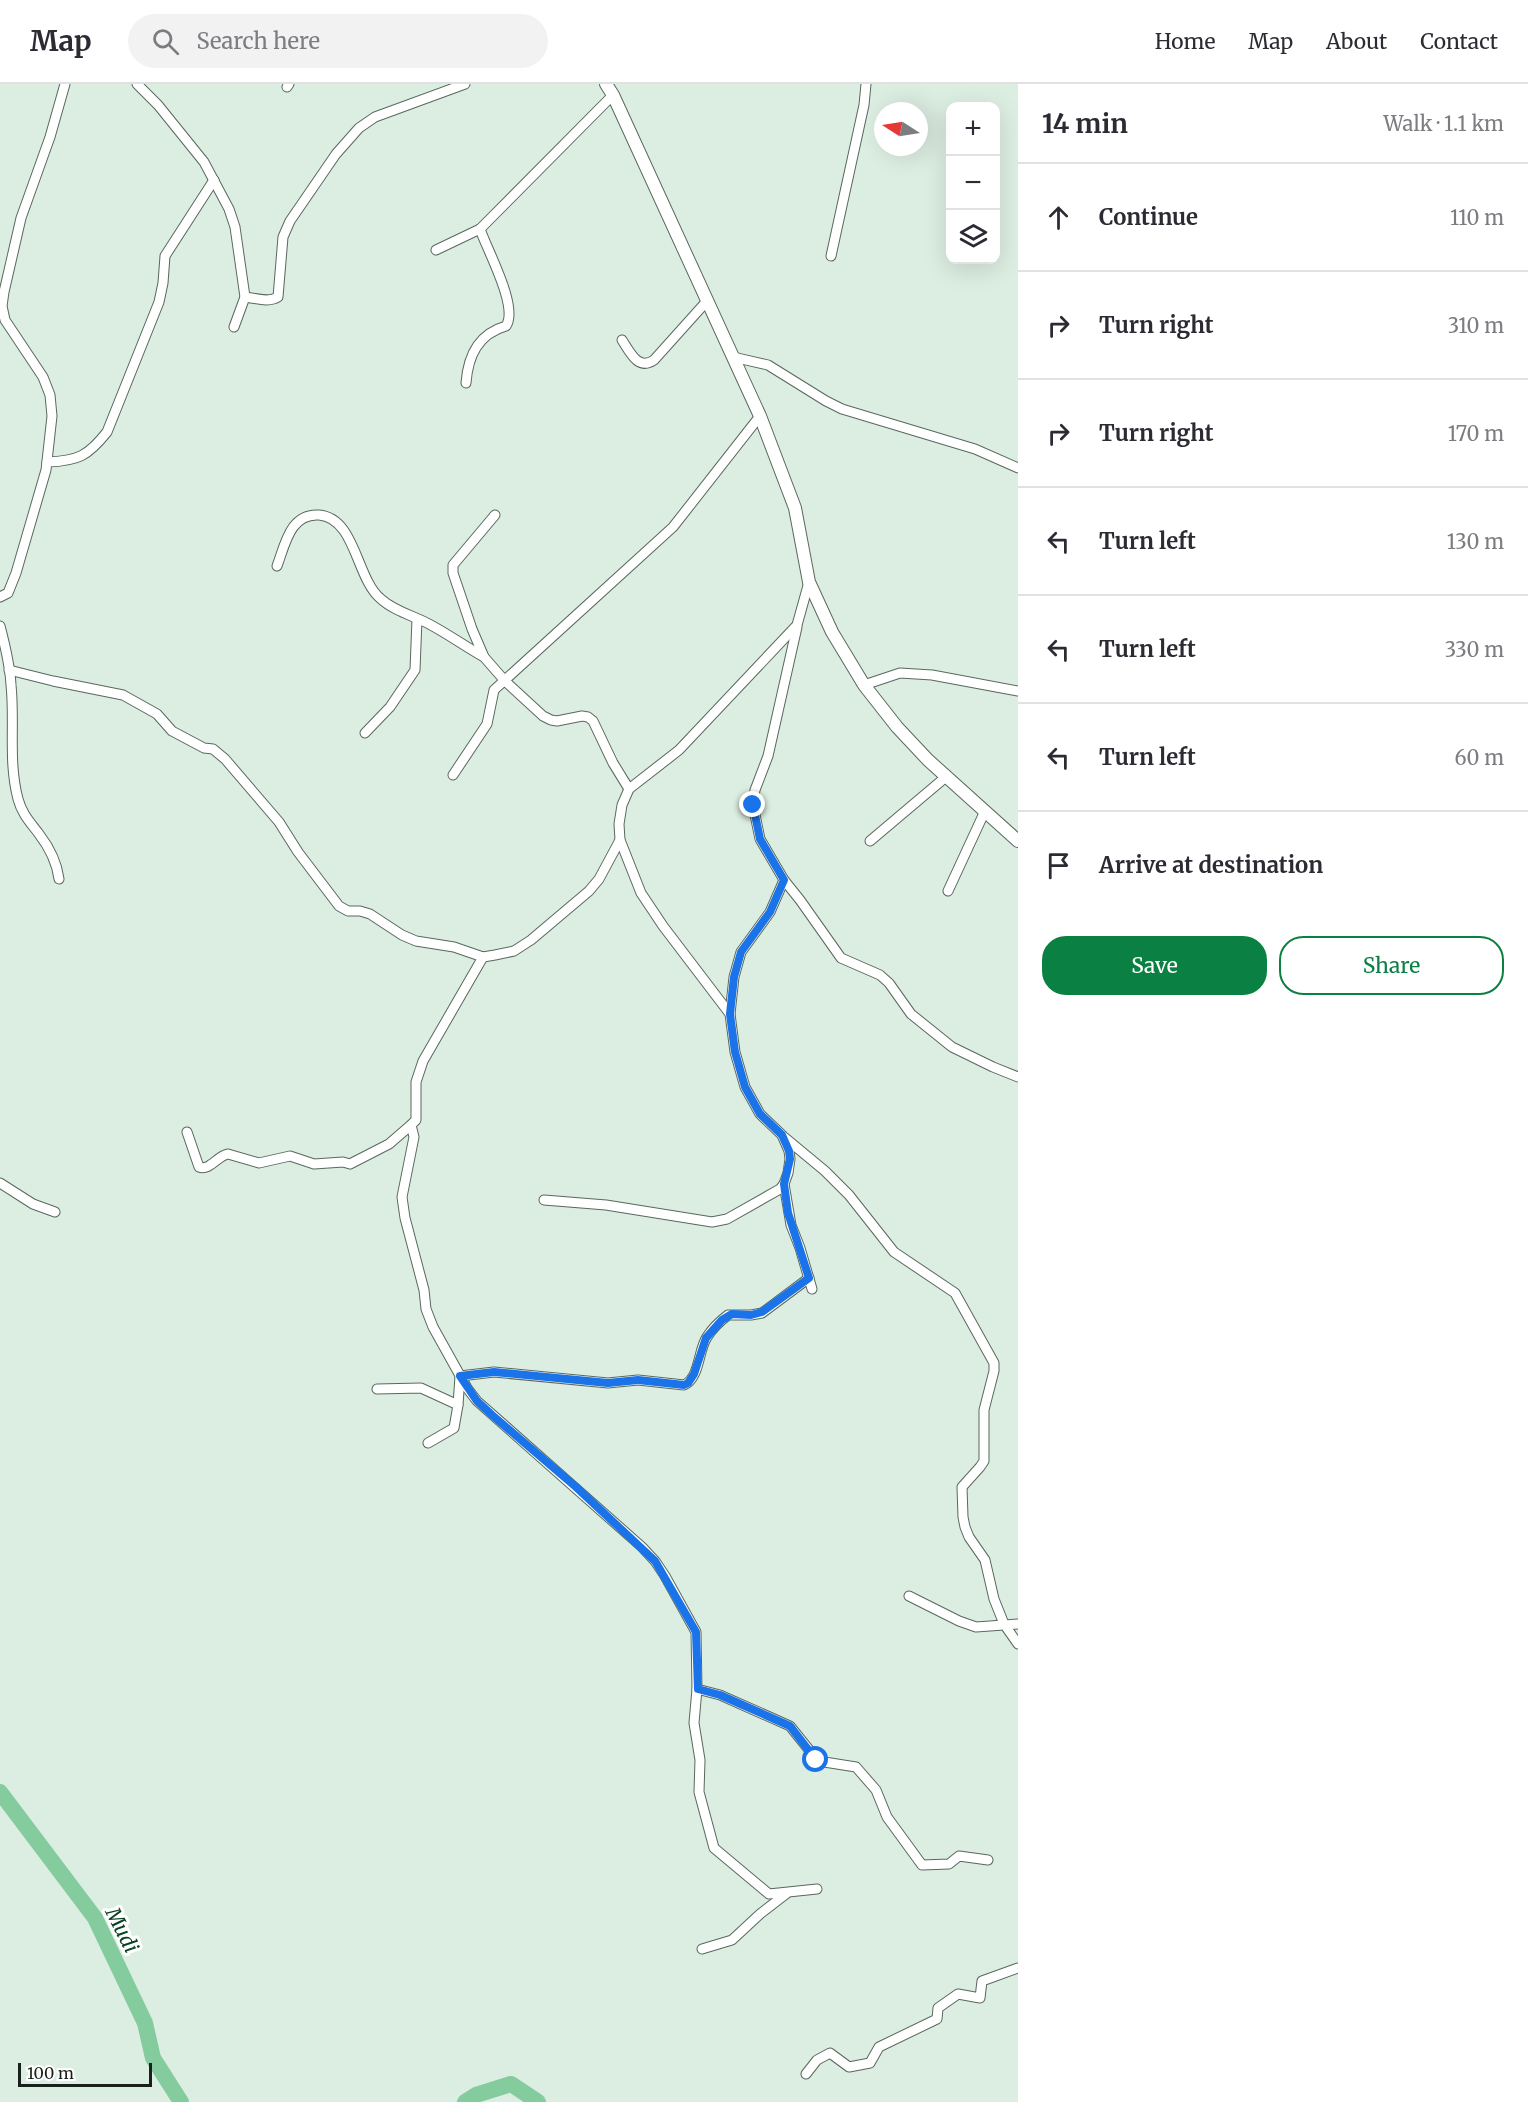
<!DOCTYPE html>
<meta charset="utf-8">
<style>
body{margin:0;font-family:Merriweather,serif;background:#f2f2f3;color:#2b2b33}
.controls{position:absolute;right:18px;top:18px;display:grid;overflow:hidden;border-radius:12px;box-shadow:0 6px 24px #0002}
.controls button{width:54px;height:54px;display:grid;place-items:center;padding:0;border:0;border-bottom:2px solid #e1e1e2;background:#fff;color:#2b2b33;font:30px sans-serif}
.compass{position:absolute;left:874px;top:18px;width:54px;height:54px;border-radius:50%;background:#fff;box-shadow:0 6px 24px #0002;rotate:282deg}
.scale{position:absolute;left:18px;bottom:15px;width:134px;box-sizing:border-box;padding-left:6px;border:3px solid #1a201c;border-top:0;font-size:16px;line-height:21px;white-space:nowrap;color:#1a201c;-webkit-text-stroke:4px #fff;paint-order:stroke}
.stop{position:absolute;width:18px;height:18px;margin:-14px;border:4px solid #1a73e8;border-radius:50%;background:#fff}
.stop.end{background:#1a73e8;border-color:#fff;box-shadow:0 2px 6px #0008}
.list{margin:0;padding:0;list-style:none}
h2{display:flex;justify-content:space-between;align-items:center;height:78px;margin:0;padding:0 24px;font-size:26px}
h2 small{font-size:20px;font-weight:400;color:#7c7c81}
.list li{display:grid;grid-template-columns:39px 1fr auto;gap:18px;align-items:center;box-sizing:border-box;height:108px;padding:0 24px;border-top:2px solid #e1e1e2}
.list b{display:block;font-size:22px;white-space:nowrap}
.list em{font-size:20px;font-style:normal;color:#7c7c81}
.actions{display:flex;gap:12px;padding:18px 24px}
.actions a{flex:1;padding:14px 0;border:2px solid #0b8043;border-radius:24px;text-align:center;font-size:21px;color:#0b8043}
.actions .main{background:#0b8043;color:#fff}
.icon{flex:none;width:33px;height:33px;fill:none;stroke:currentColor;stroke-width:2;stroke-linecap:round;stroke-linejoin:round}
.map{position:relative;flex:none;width:1018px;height:2018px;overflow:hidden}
header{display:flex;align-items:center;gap:36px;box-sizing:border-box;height:84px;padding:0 30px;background:#fff;border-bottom:2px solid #e1e1e2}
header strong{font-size:28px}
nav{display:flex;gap:33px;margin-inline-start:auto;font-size:21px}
.search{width:420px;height:54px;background:#f2f2f3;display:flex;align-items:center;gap:15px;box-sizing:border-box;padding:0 21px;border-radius:33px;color:#7c7c81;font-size:22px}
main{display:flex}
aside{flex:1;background:#fff}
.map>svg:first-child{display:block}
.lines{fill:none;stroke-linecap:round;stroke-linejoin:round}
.river{stroke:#84cc9d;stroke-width:16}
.street-casing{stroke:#59685d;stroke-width:11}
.secondary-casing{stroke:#59685d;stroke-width:14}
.street{stroke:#fff;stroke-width:9}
.secondary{stroke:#fff;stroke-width:12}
.route{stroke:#1a73e8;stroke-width:8}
.labels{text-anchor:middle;stroke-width:6;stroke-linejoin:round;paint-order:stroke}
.water-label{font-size:20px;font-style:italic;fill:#074224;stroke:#fff}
</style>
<header>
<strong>Map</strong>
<div class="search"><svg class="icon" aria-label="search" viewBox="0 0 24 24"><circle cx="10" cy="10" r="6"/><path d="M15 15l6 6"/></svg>Search here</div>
<nav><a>Home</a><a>Map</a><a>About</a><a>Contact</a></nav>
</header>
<main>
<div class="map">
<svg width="1018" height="2018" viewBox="0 0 1018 2018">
<rect width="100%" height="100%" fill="#dcede1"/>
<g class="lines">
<g class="river">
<path d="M0 1708 95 1834 145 1939 153 1974 181 2018"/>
<path d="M465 2018 476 2011 511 2000 538 2018"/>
</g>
<defs>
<g id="street">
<path d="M137 0 158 21 204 78 229 125 235 143 245 213 234 243"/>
<path d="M287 3 289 0"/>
<path d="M436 166 480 145 613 11"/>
<path d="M831 172 864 21 866 0"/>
<path d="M245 213C255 214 269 219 278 213L283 153 290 137 336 70 359 44 375 33 465 0"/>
<path d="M622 256C630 268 638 287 654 276L707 217"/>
<path d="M733 273 768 281 826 317 842 325 975 365 1018 384"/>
<path d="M466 299C468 272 478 250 506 242 519 223 487 166 480 145"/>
<path d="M47 378C78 377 88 372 107 348L159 218 163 199 165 172 214 96"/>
<path d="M495 431 453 481V489L472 545 484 573 505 597 543 632 551 636 557 637 582 632 588 633 593 637 613 679 629 705"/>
<path d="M277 482C285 461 290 429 319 431 356 434 356 495 381 515 394 527 414 532 429 540 448 550 466 563 484 573"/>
<path d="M0 513 8 509 16 489 46 386 52 332 50 311 43 293 5 236 2 222 4 208 21 134 50 53 65 0"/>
<path d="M0 542C5 561 10 582 11 601 15 639 8 677 18 715 22 730 30 738 39 750 49 763 57 779 59 795"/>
<path d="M797 543 768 672 755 706 753 721 760 755 784 796 800 816 841 874 880 891 889 899 911 930 952 963 993 983 1018 993"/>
<path d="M9 586 53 597 123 611 157 630 172 647 204 664 213 665 225 675 279 738 298 768 339 822 348 827H360L370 830 402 851 416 857 454 863 483 873 495 871 514 867 531 856 589 807 599 795 620 756"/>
<path d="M864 601 900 589 932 591 1018 607"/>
<path d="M365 649 390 623 415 586 417 535"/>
<path d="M453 691 487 640 494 606 673 443 760 332"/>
<path d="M870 757 947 692"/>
<path d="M948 807 985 727"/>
<path d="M483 873 423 977 416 998V1036L411 1041 414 1053 402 1113 405 1134 424 1206 426 1225 433 1243 467 1304 477 1317 642 1463 655 1477 665 1492 696 1548 697 1605 694 1639 700 1676 699 1708 714 1764 769 1810 817 1805"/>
<path d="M730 930 734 893 741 868 770 828 784 796"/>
<path d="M187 1048 199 1083C210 1087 217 1072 228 1070L259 1079 290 1072 314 1080 343 1078 350 1080 389 1060 411 1041"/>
<path d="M784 1053 825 1087 849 1111 894 1168 955 1209 994 1279V1287L984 1326V1377L980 1383 962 1403 963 1433 965 1443 969 1453 985 1476 994 1515 1004 1540 1018 1560"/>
<path d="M0 1099 33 1120 55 1128"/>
<path d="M784 1100 791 1141 800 1164 812 1205"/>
<path d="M544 1116 606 1121 712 1138 727 1135 780 1105 784 1100 788 1089 790 1075 789 1067 782 1051 760 1030 745 1003 735 968 730 930 663 842 641 809 620 756 619 740 622 721 629 705 679 666 797 541 809 498"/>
<path d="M377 1305 421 1304 458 1321 460 1292 494 1288 608 1299 638 1296 684 1301C700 1294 698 1266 707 1253 712 1245 720 1237 728 1231H751L762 1229 809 1194"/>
<path d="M428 1359 454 1344 458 1321"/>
<path d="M909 1512 959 1537 976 1543 1018 1540"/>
<path d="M697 1605 720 1611 790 1642 818 1677 856 1683 876 1706 887 1733 922 1781 949 1780 959 1772 988 1776"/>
<path d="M702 1865 732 1856 760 1830 786 1810"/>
<path d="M806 1990 817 1976 830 1969 849 1983 870 1979 879 1963 937 1935 938 1924 958 1910 980 1914 982 1897 1018 1884"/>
</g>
<path id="secondary" d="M606 0 613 11 760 332 795 424 809 498 832 548 864 601 897 643 928 676 1018 757"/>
</defs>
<use href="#street" class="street-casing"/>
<use href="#secondary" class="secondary-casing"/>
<use href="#street" class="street"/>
<use href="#secondary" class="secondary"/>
</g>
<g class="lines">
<path class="route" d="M753 721 760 755 784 796 770 828 741 868 734 893 730 930 735 968 745 1003 760 1030 782 1051 789 1067 790 1075 784 1100 788 1129 809 1194 762 1228 751 1231 732 1230 722 1236 706 1254 694 1290 688 1299 684 1301 638 1296 608 1299 494 1288 460 1292 477 1317 492 1331 576 1403 655 1477 696 1548 698 1605 720 1611 790 1642 816 1676"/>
</g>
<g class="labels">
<g class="water-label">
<text transform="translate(122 1846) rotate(63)" y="7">Mudi</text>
</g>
</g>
</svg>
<div class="controls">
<button>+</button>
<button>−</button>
<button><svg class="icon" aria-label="layers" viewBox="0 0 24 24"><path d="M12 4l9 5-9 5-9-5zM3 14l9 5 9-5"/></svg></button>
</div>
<svg class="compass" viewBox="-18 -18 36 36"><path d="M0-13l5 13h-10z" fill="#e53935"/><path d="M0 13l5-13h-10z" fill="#7c7c81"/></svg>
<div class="scale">100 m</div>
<div class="stop" style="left:816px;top:1676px"></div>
<div class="stop end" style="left:753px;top:721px"></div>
</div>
<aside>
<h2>14 min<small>Walk · 1.1 km</small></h2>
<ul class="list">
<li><svg class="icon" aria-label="ahead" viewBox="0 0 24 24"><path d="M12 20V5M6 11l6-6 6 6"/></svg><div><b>Continue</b></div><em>110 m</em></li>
<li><svg class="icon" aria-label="right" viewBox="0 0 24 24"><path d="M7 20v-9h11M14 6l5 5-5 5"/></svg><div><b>Turn right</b></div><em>310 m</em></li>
<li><svg class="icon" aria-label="right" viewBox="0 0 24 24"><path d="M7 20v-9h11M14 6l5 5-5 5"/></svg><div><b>Turn right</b></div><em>170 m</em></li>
<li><svg class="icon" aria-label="left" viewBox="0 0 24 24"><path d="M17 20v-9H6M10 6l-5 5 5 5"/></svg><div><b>Turn left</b></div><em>130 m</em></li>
<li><svg class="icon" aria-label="left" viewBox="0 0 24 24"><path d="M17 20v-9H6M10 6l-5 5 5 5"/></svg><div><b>Turn left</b></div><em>330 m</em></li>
<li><svg class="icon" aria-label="left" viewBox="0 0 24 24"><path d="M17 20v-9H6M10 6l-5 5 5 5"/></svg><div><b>Turn left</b></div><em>60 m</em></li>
<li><svg class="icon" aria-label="arrive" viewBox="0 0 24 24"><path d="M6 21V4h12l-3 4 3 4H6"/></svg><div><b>Arrive at destination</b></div></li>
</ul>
<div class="actions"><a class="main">Save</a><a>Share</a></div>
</aside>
</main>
